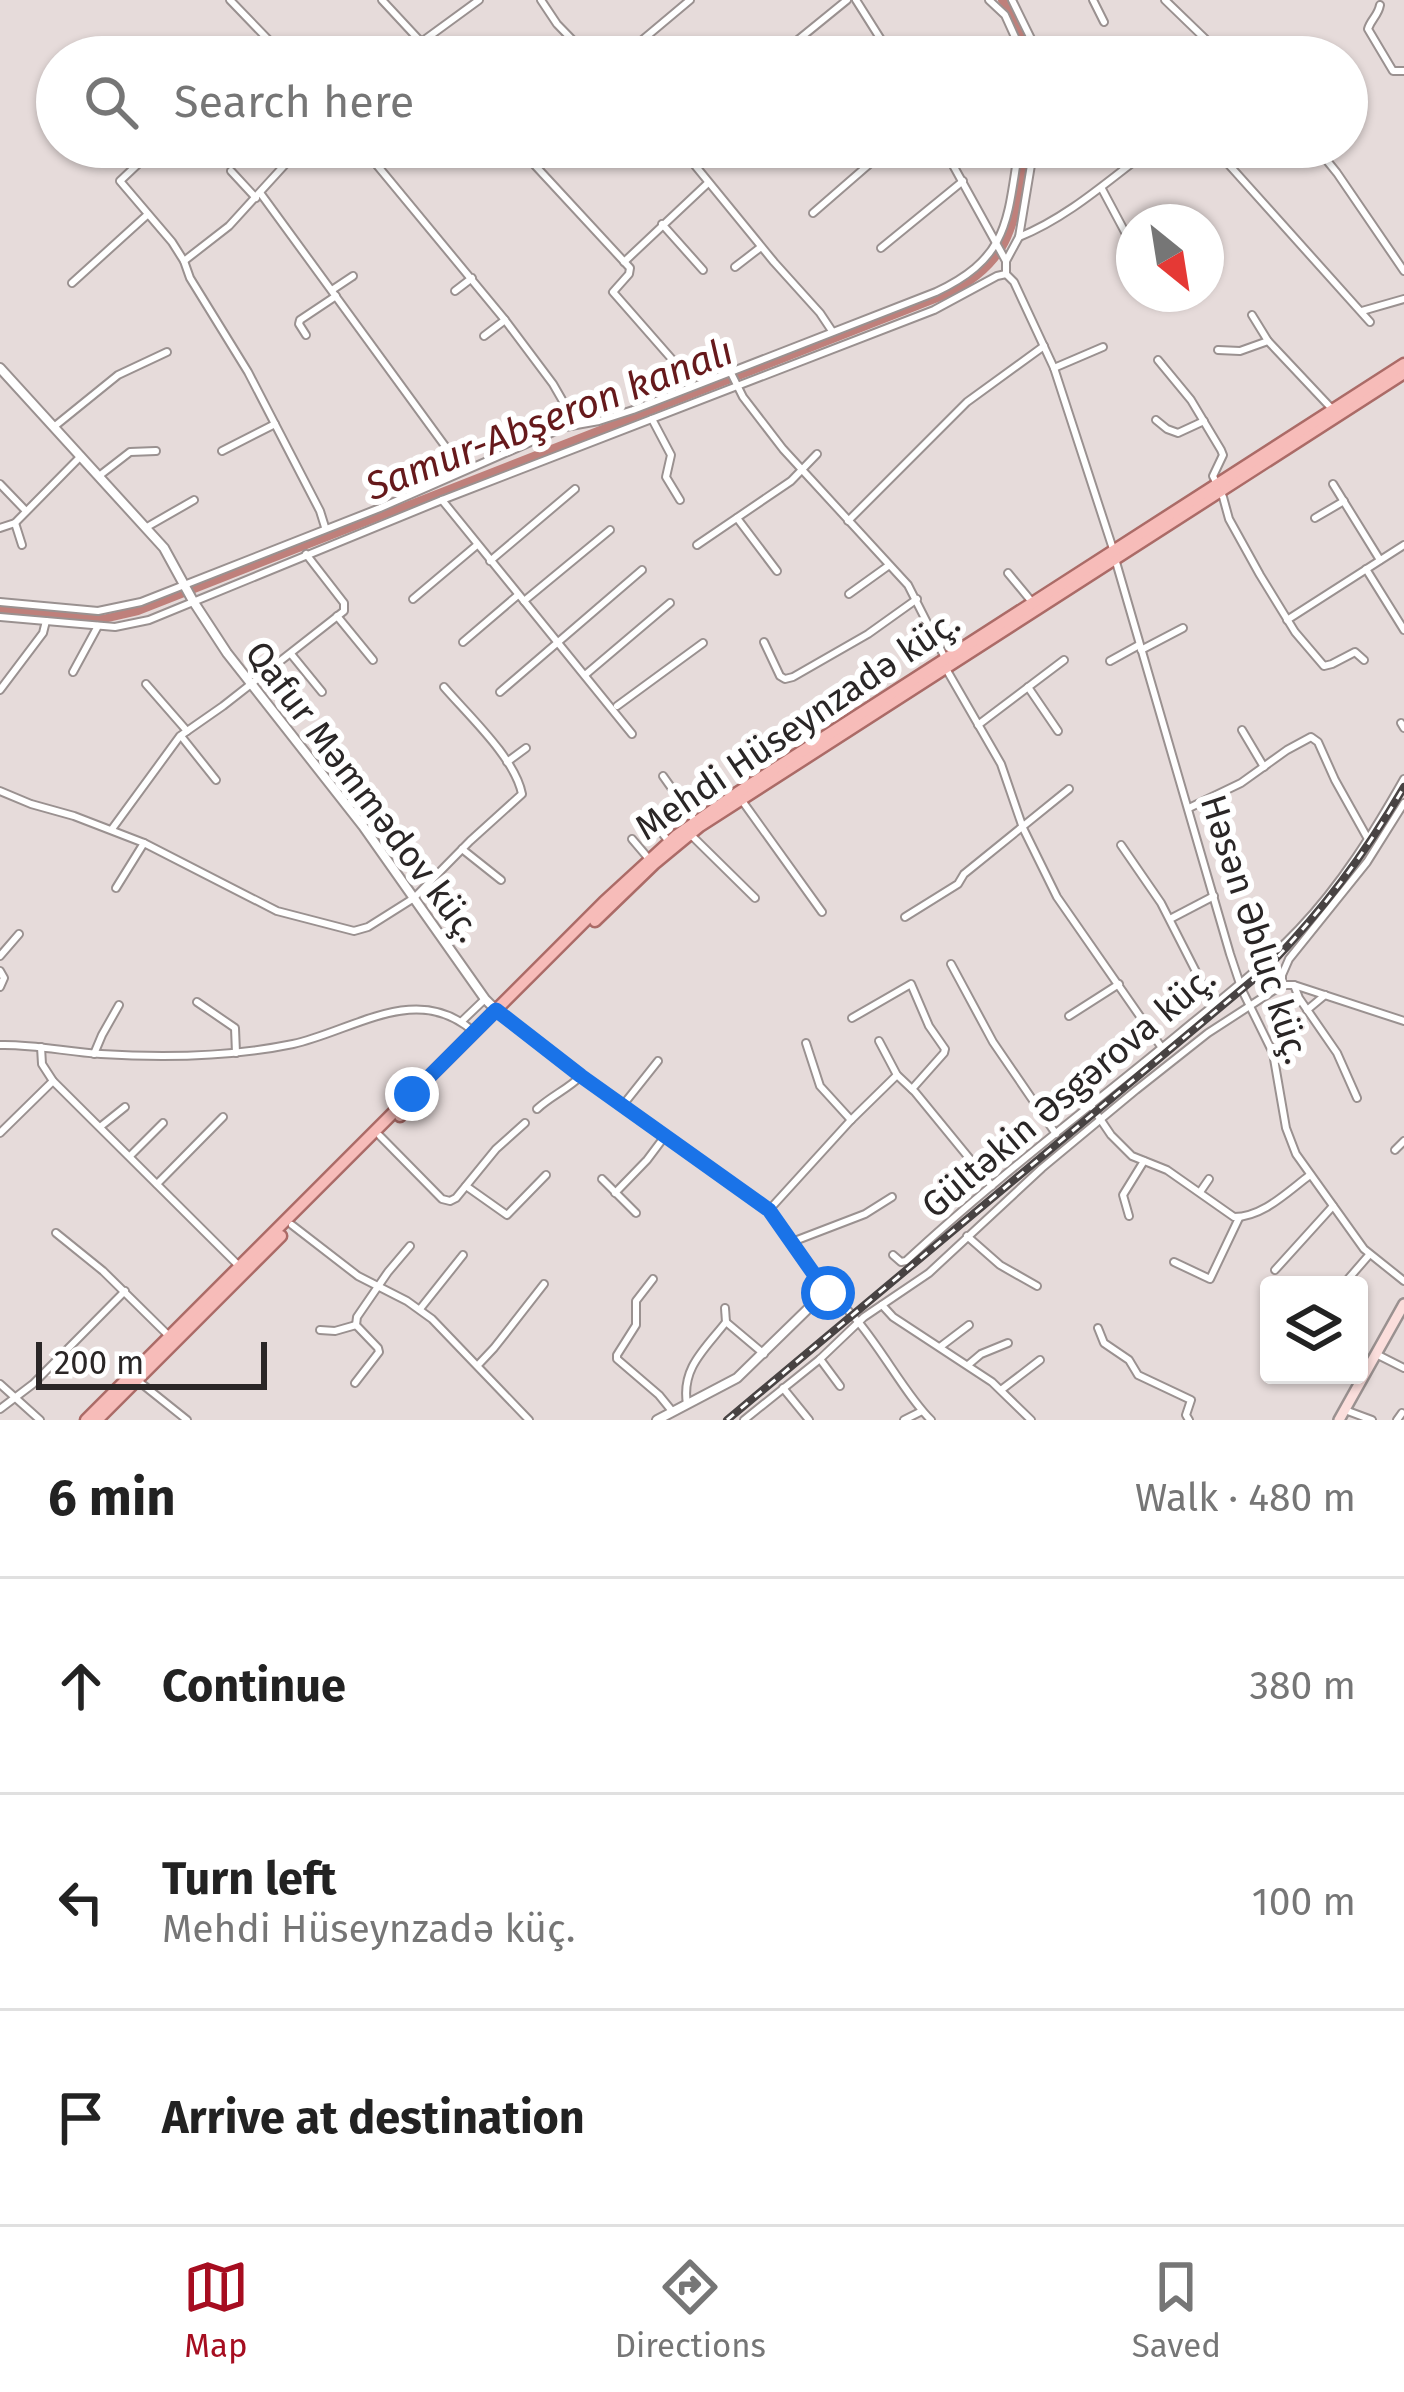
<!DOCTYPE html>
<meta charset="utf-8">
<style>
body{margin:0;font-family:"Fira Sans",sans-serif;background:#f2f2f2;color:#222}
.controls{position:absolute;right:36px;bottom:36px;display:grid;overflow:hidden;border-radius:12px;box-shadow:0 3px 9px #0004}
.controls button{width:108px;height:108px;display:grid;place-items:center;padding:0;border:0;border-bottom:3px solid #e0e0e0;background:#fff;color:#222;font:60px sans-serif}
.compass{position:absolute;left:1116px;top:204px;width:108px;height:108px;border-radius:50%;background:#fff;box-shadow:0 3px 9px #0004;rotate:150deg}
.scale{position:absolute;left:36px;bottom:30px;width:231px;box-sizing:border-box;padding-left:12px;border:6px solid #2a2626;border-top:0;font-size:33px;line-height:42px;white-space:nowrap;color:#2a2626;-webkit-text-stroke:9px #fff;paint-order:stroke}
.stop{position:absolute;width:36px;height:36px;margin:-27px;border:9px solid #1a73e8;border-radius:50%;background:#fff}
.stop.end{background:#1a73e8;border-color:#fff;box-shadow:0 3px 12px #0008}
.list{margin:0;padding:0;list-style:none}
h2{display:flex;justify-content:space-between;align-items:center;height:156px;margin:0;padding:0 48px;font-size:51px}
h2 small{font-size:39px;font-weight:400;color:#767676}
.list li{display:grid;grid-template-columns:78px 1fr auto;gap:36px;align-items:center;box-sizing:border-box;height:216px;padding:0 48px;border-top:3px solid #e0e0e0}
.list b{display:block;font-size:45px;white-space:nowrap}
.list p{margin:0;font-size:39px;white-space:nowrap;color:#767676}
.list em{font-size:39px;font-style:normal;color:#767676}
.icon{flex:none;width:66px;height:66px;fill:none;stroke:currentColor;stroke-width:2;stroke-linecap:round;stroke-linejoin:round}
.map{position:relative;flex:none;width:1404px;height:1420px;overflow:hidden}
.search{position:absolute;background:#fff;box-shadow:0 3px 9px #0004;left:36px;right:36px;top:36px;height:132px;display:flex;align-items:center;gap:30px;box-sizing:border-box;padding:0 42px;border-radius:66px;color:#767676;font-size:45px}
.sheet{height:804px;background:#fff}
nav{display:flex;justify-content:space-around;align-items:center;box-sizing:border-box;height:168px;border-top:3px solid #e0e0e0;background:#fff;font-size:33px;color:#767676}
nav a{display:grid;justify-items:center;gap:6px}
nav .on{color:#a60d20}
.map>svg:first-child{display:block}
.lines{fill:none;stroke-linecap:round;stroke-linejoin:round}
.canal{stroke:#bf807b;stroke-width:8}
.minor-casing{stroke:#9a9190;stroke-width:10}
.tertiary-casing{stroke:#9a9190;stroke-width:12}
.secondary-casing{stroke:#9a9190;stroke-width:14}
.primary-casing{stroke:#ab6b67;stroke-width:15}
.minor{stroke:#fff;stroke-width:6}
.tertiary{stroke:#fff;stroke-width:8}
.secondary{stroke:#fbdedc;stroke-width:9}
.primary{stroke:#f7bcb9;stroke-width:10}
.rail-casing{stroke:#484343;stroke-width:8}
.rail{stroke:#fff;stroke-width:3;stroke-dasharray:9;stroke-linecap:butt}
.route{stroke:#1a73e8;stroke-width:15}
.labels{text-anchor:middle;stroke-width:12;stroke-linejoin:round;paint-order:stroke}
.street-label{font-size:36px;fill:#2a2626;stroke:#fff}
.water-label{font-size:39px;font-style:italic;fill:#66191b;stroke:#fff}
</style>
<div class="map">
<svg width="1404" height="1420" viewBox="0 0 1404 1420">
<rect width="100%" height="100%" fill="#e6dbda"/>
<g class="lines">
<g class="canal">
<path d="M1002 0 1014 15 1032 57"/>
<path d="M0 609 103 619 138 611 945 295C1017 261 1015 216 1027 147"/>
</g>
<defs>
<g id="minor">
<path d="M230 0 285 57"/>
<path d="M382 0 435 57"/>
<path d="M541 0 557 24 589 57"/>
<path d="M856 0 892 57"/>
<path d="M989 0 1005 15 1024 57"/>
<path d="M1012 0 1040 57"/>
<path d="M1093 0 1104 22"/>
<path d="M1165 0 1224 57"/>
<path d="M1380 5C1378 16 1371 19 1368 29L1393 71H1404"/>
<path d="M261 55 271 42"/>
<path d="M401 57 479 0"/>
<path d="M622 57 690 0"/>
<path d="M777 57 847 0"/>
<path d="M156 147 120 181 172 242 184 261 190 278 248 372 320 511 325 527"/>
<path d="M362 147 505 320 553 384 576 424"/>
<path d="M518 147 630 268 629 274 613 292 677 365 690 386"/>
<path d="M680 147 774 262 820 313 832 331"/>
<path d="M943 147 1006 261"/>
<path d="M1123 147 1132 163"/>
<path d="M1213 147 1370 322"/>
<path d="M1316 147 1337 173 1404 271"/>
<path d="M767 156 778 147"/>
<path d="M231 171 256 198"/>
<path d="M1102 189 1134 249"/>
<path d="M261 194 445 446 448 453C442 466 428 472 427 487"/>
<path d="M813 213 889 147"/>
<path d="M662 224 703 270"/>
<path d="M1019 237C1069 217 1111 178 1153 147"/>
<path d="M881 248 963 181"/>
<path d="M184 261 229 226 301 147"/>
<path d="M624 262 708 183"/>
<path d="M735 267 761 247"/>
<path d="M1006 274 1014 282 1054 368 1113 549"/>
<path d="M1006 274V261L1019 237 1034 147"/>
<path d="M72 283 147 215"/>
<path d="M332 290 353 276"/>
<path d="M455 291 472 278"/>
<path d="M1362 311 1404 299"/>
<path d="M1252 315 1268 341"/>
<path d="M306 335 299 324 300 320 336 296"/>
<path d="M484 336 505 320"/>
<path d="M1218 350 1240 351 1268 341 1333 410"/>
<path d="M1158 360 1191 400 1221 450 1223 455 1213 476 1223 497 1229 519 1260 575 1295 632 1324 666 1332 664 1355 652 1364 660"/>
<path d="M1054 368 1103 347"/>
<path d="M730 371 743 397 783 449 908 585 945 658"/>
<path d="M652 419 671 455 666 477 680 500"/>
<path d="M1156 420 1167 429 1178 433 1204 421"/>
<path d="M55 426 118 375 167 352"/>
<path d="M222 451 275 424"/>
<path d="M99 476 130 452 156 451"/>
<path d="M0 484 26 511"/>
<path d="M1333 484 1380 560"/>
<path d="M442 500 632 734"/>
<path d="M737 518 777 571"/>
<path d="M1315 518 1344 501"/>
<path d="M848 521 967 402 1044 346"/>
<path d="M15 523 22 545"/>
<path d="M147 527 194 500"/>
<path d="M0 528 15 523 81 456"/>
<path d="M697 545 791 481 817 454"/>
<path d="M490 561 575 489"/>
<path d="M1116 562 1230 954 1242 990 1273 1053 1286 1128 1296 1154 1364 1249 1404 1281"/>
<path d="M1366 569 1404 630"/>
<path d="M1008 573 1032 602"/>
<path d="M849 594 888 566"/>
<path d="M413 599 477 545"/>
<path d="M524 601 610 530"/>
<path d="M0 602 98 611 141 602 380 508 565 427 599 421 633 410 936 292C1010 257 1007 220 1019 147"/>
<path d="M337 616 373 660"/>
<path d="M0 617 115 627 149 620 442 500 934 310 997 276 1006 274"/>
<path d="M1287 620 1404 545"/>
<path d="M463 642 518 595"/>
<path d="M764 642 780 676 785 679 793 677 868 634 917 599"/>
<path d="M1141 650 1183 628"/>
<path d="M291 654 322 692"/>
<path d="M1110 661 1139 645"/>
<path d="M945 667 1001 764 1023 828 1057 897 1162 1048"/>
<path d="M73 672 98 626"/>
<path d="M585 675 670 603"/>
<path d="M146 684 187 731"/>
<path d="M1028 687 1058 731"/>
<path d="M0 690 43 633 46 621"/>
<path d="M500 692 642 570"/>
<path d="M617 706 703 643"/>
<path d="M1401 723 1404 728"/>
<path d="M978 725 1064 660"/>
<path d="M1242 730 1264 767"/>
<path d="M181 736 216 780"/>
<path d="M507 762 526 748"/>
<path d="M663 776 695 821"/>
<path d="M0 791 31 804 74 816 144 843 277 911 354 931 368 927 414 898 470 841 522 794C515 758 468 715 444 687"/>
<path d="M743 802 822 912"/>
<path d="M1189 808 1241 783 1287 750 1311 737 1318 742 1335 780 1368 839"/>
<path d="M653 821 669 842"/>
<path d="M112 829 180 736 223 706 344 611V603L306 554"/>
<path d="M690 834 755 898"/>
<path d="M632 839 649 859"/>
<path d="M1121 845 1161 903 1213 1005"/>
<path d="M462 849 501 880"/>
<path d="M116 888 144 843"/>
<path d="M905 917 958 884 964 874 1069 789"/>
<path d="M1170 919 1214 896"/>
<path d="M0 956 19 934"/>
<path d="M951 964 993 1042 1056 1134"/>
<path d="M0 971 4 978 0 987"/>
<path d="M1282 985V975L1289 959 1367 862 1404 803"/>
<path d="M1294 985 1299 998 1337 1053 1357 1098"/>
<path d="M197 1002 235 1028 236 1053"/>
<path d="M1307 1010 1325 995"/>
<path d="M1069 1016 1119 984"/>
<path d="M852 1018 911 984 929 1026 945 1049 944 1053 912 1089"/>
<path d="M462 1021 485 999"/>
<path d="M879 1041 897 1075 915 1092 992 1186"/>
<path d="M806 1043 820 1086 851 1120"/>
<path d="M0 1045C34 1044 67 1052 101 1054 164 1058 230 1057 293 1044 353 1031 417 981 474 1032"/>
<path d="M41 1047 42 1064 53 1081 240 1267"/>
<path d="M94 1054 102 1035 119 1005"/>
<path d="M623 1105 658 1061"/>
<path d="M1092 1107 1111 1135 1132 1156 1167 1170 1234 1217C1263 1217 1287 1192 1310 1175"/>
<path d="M537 1109C551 1096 568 1089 581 1076"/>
<path d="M100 1127 125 1107"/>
<path d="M0 1133 53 1081"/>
<path d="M380 1136 442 1199 450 1201 456 1198 496 1149 525 1123"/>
<path d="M1395 1150 1404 1141"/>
<path d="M130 1156 163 1123"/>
<path d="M602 1179 636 1213"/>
<path d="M157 1184 223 1117"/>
<path d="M466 1186 507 1215 546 1175"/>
<path d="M1200 1192 1209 1179"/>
<path d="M615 1193 647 1160 665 1136"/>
<path d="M769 1210 851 1120 897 1075"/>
<path d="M1129 1216 1123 1195 1144 1161"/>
<path d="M292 1225 358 1276 407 1301 432 1319 529 1420"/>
<path d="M56 1233 103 1271 170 1337"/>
<path d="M967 1236 1000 1265 1037 1286"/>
<path d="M792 1242 865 1214 892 1197"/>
<path d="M893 1255 901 1262 906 1261C993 1180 1089 1108 1181 1032 1221 999 1263 967 1299 929 1341 885 1374 832 1404 779"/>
<path d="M1174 1262 1210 1279 1239 1218"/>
<path d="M1275 1270 1333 1206"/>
<path d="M653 1279 636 1301V1325L617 1355V1359L659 1395 672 1411"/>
<path d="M1343 1285 1369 1255"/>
<path d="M821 1291C862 1307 897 1387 931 1420"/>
<path d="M882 1305 893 1317 992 1382 1031 1420"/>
<path d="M725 1308 726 1322"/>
<path d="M420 1309 463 1255"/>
<path d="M1098 1328 1104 1343 1129 1360 1138 1375 1191 1400 1186 1415 1189 1420"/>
<path d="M320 1330 335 1331 356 1325"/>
<path d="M940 1347 969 1325"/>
<path d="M1376 1354 1404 1368"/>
<path d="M820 1359 840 1386"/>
<path d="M478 1365 494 1348 544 1284"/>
<path d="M968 1365 981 1354 1008 1343"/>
<path d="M137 1380 187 1420"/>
<path d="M355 1383 379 1352 378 1348 356 1325 357 1317 388 1272 410 1246"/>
<path d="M0 1384 40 1420"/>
<path d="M783 1388 809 1420"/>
<path d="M1001 1390 1040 1360"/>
<path d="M687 1404C681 1368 705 1349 726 1322L764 1354"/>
<path d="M0 1409 33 1384 125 1291"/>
<path d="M1345 1410 1372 1420"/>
<path d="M744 1420 820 1359 864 1317 929 1273 1042 1168 1136 1090 1208 1033 1282 985H1294L1404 1021"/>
<path d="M904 1420 922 1411"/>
<path d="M1397 1420 1402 1413"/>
</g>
<path id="tertiary" d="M0 368 164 548 193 601 227 653 363 826 485 999 501 1015 581 1076 769 1210 816 1277 821 1291 818 1299 737 1378 657 1420"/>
<path id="secondary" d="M1339 1420 1404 1304"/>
<g id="primary">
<path d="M595 921 654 864 700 826 1404 373"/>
<path d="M400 1116 429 1087"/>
<path d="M86 1420 604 902 677 835 737 793 1404 364"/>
<path d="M97 1420 281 1236"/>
</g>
</defs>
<use href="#minor" class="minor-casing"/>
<use href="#tertiary" class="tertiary-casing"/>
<use href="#secondary" class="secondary-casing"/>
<use href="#primary" class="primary-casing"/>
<use href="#minor" class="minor"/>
<use href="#tertiary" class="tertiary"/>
<use href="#secondary" class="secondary"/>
<use href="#primary" class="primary"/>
<defs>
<path id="rail" d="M727 1420 1266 969C1323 910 1363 857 1404 787"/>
</defs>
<use href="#rail" class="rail-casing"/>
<use href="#rail" class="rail"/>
</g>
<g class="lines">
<path class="route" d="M412 1094 496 1010 581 1076 769 1210 816 1277 820 1291 828 1293"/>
</g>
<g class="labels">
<g class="street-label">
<text transform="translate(797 724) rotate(-34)" y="13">Mehdi Hüseynzadə küç.</text>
<text transform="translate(364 791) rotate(53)" y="13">Qafur Məmmədov küç.</text>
<text transform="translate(1256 929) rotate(72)" y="13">Həsən Əbluc küç.</text>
<text transform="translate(1068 1091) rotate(-40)" y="13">Gültəkin Əsgərova küç.</text>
</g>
<g class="water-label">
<text transform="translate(549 418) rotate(-21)" y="14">Samur-Abşeron kanalı</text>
</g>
</g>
</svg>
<div class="controls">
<button><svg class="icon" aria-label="layers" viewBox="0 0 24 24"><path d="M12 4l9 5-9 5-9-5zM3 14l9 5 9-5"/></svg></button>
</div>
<svg class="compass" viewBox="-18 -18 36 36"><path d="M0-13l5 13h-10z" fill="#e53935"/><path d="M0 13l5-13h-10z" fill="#767676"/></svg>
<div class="scale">200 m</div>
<div class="stop" style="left:828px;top:1293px"></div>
<div class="stop end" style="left:412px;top:1094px"></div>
<div class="search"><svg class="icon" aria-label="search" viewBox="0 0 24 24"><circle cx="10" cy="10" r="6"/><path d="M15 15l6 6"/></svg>Search here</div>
</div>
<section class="sheet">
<h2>6 min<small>Walk · 480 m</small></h2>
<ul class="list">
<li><svg class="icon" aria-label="ahead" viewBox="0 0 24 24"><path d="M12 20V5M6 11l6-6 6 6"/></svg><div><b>Continue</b></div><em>380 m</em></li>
<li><svg class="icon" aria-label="left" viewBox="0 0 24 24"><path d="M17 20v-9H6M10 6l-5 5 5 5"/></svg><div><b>Turn left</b><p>Mehdi Hüseynzadə küç.</p></div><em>100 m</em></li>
<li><svg class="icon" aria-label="arrive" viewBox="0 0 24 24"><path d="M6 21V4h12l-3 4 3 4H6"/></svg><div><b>Arrive at destination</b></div></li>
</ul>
</section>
<nav>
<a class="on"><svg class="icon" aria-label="map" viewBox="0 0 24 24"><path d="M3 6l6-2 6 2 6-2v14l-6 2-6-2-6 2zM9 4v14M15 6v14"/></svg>Map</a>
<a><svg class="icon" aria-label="directions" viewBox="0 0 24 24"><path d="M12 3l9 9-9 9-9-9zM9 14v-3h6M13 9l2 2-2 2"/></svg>Directions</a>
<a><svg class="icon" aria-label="saved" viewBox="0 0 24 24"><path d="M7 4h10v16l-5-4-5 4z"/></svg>Saved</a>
</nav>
